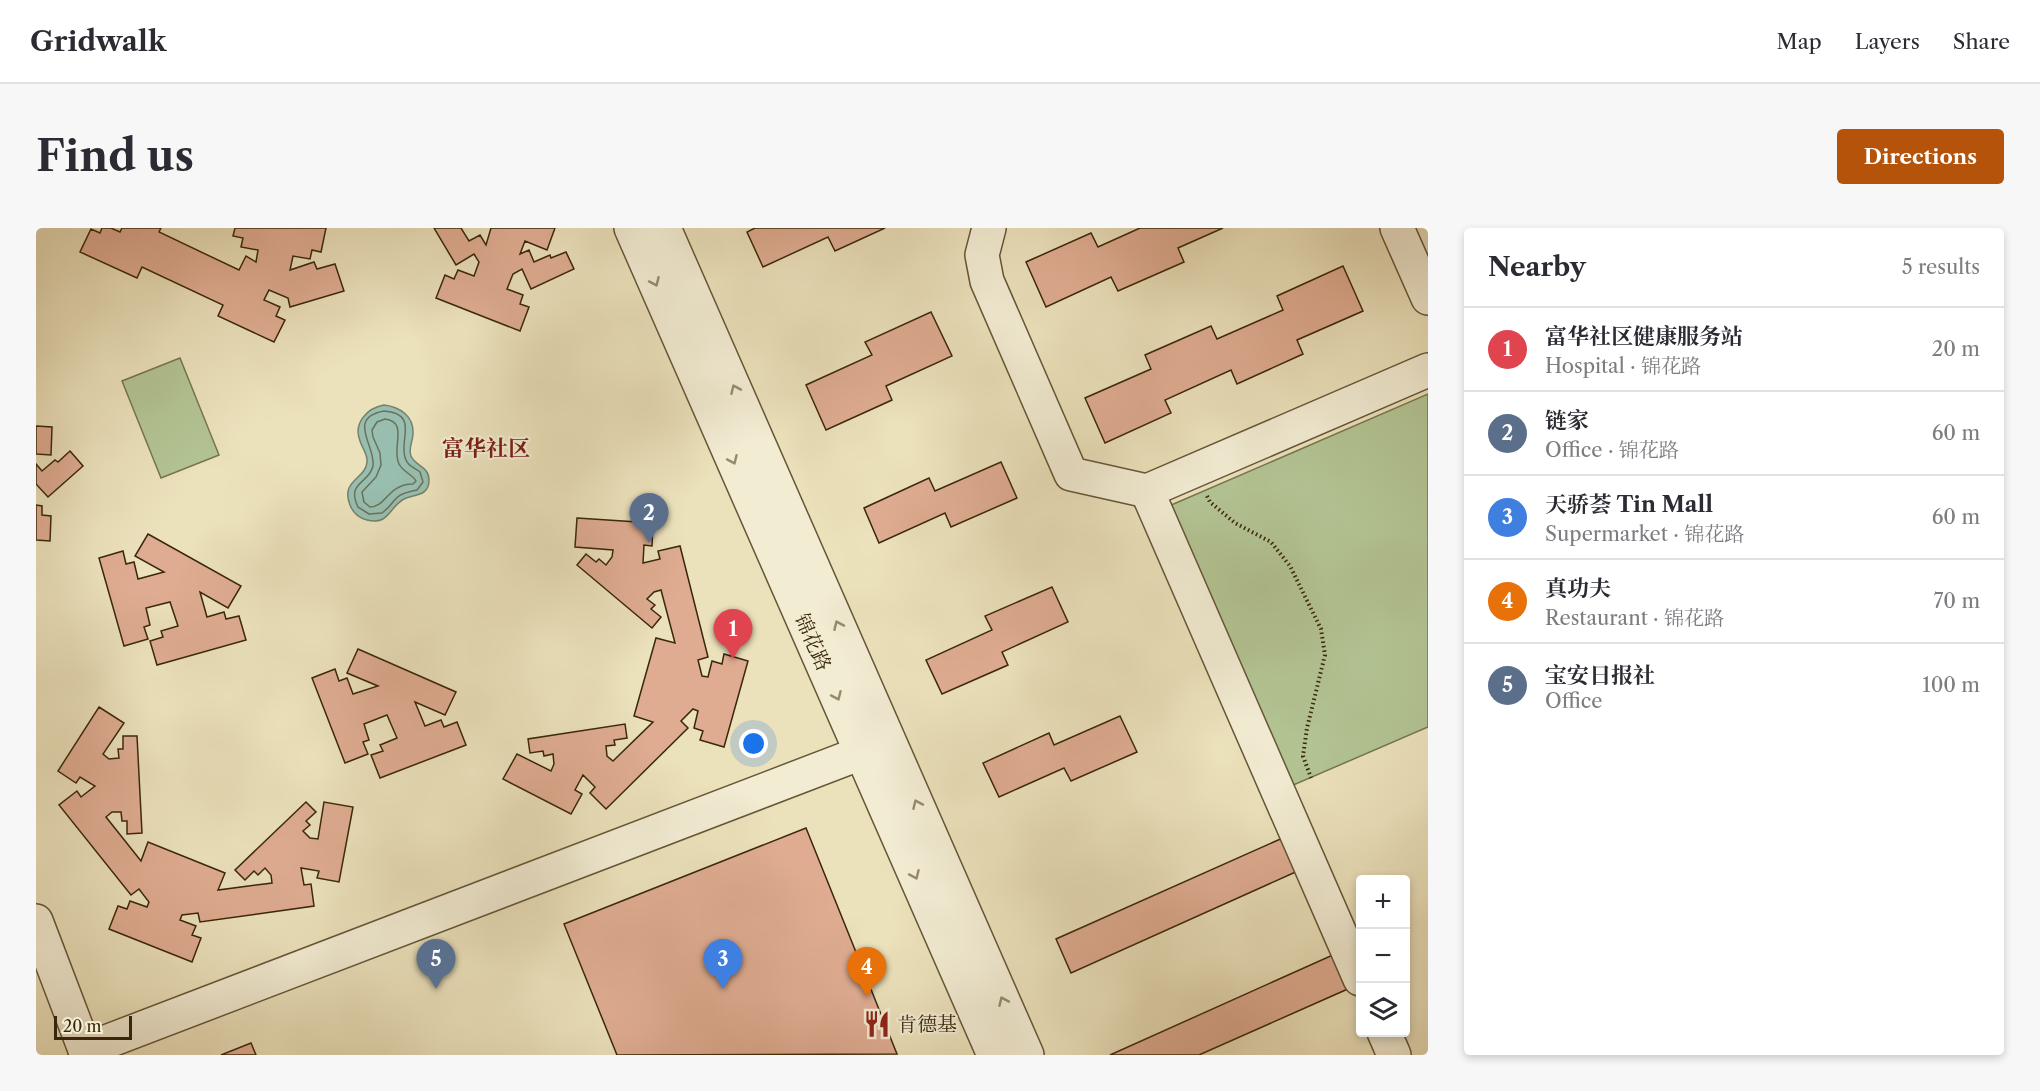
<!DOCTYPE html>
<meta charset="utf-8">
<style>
body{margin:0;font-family:"Libre Caslon Text","Noto Serif SC",serif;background:#f7f7f7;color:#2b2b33}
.controls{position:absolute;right:18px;bottom:18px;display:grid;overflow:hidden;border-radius:6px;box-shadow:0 3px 9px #0003}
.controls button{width:54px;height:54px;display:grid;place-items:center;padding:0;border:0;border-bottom:2px solid #e1e1e2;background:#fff;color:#2b2b33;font:30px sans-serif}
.scale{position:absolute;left:18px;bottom:15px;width:78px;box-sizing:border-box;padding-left:6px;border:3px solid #3a270b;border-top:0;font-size:16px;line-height:21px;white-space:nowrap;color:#3a270b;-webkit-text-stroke:4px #f2ecd3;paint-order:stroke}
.you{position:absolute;left:718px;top:516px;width:21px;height:21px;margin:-15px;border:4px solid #fff;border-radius:50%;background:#1a73e8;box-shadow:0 0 0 9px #1a73e833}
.badge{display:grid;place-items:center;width:39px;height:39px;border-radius:50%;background:#b45309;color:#fff;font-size:20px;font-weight:700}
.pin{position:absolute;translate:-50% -50px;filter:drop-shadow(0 2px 3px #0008)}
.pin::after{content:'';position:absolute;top:32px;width:21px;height:18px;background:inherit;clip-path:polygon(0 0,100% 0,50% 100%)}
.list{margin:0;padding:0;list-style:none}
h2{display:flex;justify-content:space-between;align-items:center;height:78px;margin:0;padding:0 24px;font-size:26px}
h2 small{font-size:20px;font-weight:400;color:#7c7c81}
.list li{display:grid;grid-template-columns:39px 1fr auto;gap:18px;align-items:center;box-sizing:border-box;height:84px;padding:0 24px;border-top:2px solid #e1e1e2}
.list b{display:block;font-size:22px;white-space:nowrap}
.list p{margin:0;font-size:20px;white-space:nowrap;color:#7c7c81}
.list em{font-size:20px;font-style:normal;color:#7c7c81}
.icon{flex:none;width:33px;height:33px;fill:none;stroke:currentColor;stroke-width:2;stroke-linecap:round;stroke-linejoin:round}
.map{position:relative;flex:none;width:1392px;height:827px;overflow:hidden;border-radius:6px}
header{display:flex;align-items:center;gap:36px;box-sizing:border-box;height:84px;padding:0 30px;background:#fff;border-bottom:2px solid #e1e1e2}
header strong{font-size:28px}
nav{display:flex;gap:33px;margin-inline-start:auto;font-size:21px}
.intro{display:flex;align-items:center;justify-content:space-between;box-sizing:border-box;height:144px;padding:0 36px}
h1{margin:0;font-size:42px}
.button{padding:15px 27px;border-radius:6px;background:#b45309;color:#fff;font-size:21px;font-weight:700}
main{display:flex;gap:36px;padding:0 36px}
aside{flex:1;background:#fff;border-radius:6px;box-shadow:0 3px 9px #0003}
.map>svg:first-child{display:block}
.green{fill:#b3c493;stroke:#76764f;stroke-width:1.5}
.water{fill:#98beaf;stroke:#72826d;stroke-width:1.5}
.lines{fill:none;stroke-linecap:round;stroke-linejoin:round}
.shore{stroke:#69725d;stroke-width:1.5}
.building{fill:#dfac91;stroke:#3a270b;stroke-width:1.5}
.minor-casing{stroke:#665637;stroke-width:36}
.path{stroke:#3a270b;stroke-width:4;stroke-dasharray:1.5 3;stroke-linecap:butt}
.minor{stroke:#f2ecd3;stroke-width:33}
.oneway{stroke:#968a6f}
.labels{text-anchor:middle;stroke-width:4.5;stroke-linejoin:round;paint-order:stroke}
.street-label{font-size:20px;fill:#3a270b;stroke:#f2ecd3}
.poi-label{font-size:20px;fill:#3a270b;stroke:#f2ecd3;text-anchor:start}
.quarter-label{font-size:22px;font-weight:bold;fill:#7a1f14;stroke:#f2ecd3}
</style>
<header>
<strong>Gridwalk</strong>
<nav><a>Map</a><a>Layers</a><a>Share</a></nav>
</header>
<div class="intro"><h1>Find us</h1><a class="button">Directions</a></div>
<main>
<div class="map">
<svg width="1392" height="827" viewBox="0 0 1392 827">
<rect width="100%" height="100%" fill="#ebe1bb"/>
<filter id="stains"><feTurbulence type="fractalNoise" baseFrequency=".00333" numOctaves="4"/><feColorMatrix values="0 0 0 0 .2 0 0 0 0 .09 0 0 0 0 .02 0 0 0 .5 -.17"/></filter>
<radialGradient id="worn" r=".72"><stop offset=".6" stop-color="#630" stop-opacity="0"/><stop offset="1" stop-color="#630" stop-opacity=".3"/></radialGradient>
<g class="green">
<path d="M144 130 183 227 125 250 86 153Z"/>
<path d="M1392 166V499L1255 558 1133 278Z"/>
</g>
<path class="water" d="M348 177C364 179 378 188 377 206 377 213 372 220 375 228 379 238 393 238 393 252 393 269 378 266 368 271 353 279 353 298 331 292 323 290 317 285 314 277 304 252 330 251 331 234 332 226 326 220 324 213 317 195 331 180 348 177Z"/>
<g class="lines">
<g class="shore">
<path d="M348 183C385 186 361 213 370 232 372 238 379 240 384 244L387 254 381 262C353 268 364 271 346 285L333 286 322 279C310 254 333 256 337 238 340 218 310 190 348 183Z"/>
<path d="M349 191C373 194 355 220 363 236 367 244 376 246 380 253L377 256C352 256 350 279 334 279L328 274 326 264 340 249 345 237 344 225 337 209 336 202 341 194Z"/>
</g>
</g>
<g class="building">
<path d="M66 0H75L84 4 86 0H125L123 4 203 42 210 28 220 34 222 22 205 19 207 10 197 8 199 0H290L285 24 276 22 274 31 257 28 254 42 278 34 281 41 299 36 308 63 254 79 252 70 233 62 228 72 244 79 240 88 249 92 238 114 182 88 187 77 106 39 101 50 44 24 55 1 64 5Z"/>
<path d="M398 0H425L433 13 444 7 450 17 455 0H519L511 22 489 13 484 26 493 22 498 34 514 27 515 30 530 24 538 41 495 61 486 41 477 46 471 61 487 67 484 76 493 79 484 103 400 70 409 47 418 51 422 42 438 48 443 34 438 26 420 37Z"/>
<path d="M719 0H849L799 23 792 9 727 39 711 4Z"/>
<path d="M1104 0H1187L1142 20 1148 34 1082 63 1075 49 1010 79 990 34 1055 5 1062 19Z"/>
<path d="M1307 38 1327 83 1261 112 1267 126 1201 156 1195 142 1129 172 1135 185 1069 215 1049 170 1115 141 1109 127 1175 98 1181 111 1247 82 1241 68Z"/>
<path d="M895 84 916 128 850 158 856 172 790 202 770 157 836 127 829 114Z"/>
<path d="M0 198 16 199 15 227 0 226Z"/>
<path d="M34 223 47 238 12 269 0 256V236L6 243 19 232 22 234Z"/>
<path d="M965 234 981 270 915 299 909 285 843 315 828 280 893 250 899 263Z"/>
<path d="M0 277 6 278V287L15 288 14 313 0 312Z"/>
<path d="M541 290 617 295 616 318 608 317 607 335 624 331 622 323 644 318 672 429 662 432 666 448 672 449 676 433 686 436 688 426 712 433 688 519 664 512 667 503 658 500 662 483 657 481 645 493 652 500 570 581 554 565 559 559 547 547 539 562 546 566 535 586 467 551 481 526 515 543 518 536 517 526 508 528 507 523 494 525 492 511 589 496 591 510 578 512 579 517 570 518 571 528 577 533 617 494 598 488 620 410 639 415 625 362 618 364 611 371 619 377 615 381 625 389 616 400 541 337 550 326 560 334 563 331 570 337 576 329 577 322 539 319Z"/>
<path d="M112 306 205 358 192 380 164 364 171 389 188 384 190 391 203 388 210 412 121 437 114 413 127 409 125 403 142 398 134 374 110 380 114 397 108 399 112 411 88 418 63 330 87 323 90 336 98 334 102 351 128 344 99 328Z"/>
<path d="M1016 359 1032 394 966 424 972 437 906 466 890 432 956 402 949 388Z"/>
<path d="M322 421 420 464 409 487 379 474 389 498 405 492 408 499 421 494 430 517 344 550 335 527 347 523 344 517 361 510 351 487 328 496 333 512 327 514 332 526 309 535 276 450 299 441 303 453 311 450 317 466 342 458 311 445Z"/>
<path d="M63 479 88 495 67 526 73 531 83 530 82 521H87V508H101L106 605 91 606V593H86L85 584H76L70 589 105 633 112 614 189 645 182 662 236 655 235 647 229 640 222 647 218 643 209 652 199 642 270 574 280 584 270 593 274 597 267 603 274 610 282 611 288 574 317 579 303 654 281 650 283 643 265 640 268 657 275 656 278 678 164 694 162 685 146 687 144 692 160 698 156 707 165 710 156 734 73 701 82 678 91 681 94 673 111 679 113 674 103 661 95 667 23 577 41 563 45 569 59 558 44 549 40 555 22 543Z"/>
<path d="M1084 488 1101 524 1035 553 1028 540 963 569 947 535 1013 505 1018 517Z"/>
<path d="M770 600 861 826 581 827 528 696Z"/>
<path d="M1249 609 1264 642 1035 745 1020 711Z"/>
<path d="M1299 726 1314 760 1163 827H1074Z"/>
<path d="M215 815 220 827H185Z"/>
</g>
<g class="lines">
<defs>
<g id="minor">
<path d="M595 0 958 827"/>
<path d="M628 0 991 827"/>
<path d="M953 0 946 27 951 53 1035 246 1111 263"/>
<path d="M1361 0 1392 70"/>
<path d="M0 693 51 827"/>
<path d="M1324 751 1111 263 1392 142"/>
<path d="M1348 804 1358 827"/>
<path d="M49 822 846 517"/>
</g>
</defs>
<use href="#minor" class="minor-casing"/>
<path class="path" d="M1171 268 1174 274 1199 295 1235 314 1254 338 1285 401 1289 427 1271 500 1267 528 1275 550"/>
<use href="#minor" class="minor"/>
</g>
<defs><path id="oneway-chevron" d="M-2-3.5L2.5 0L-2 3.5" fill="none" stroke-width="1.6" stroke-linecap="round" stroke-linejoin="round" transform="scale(1.5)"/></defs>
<g class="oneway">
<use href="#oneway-chevron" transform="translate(619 54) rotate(66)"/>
<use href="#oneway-chevron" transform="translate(699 161) rotate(-114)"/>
<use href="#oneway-chevron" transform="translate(697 232) rotate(66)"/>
<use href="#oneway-chevron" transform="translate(802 397) rotate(-114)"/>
<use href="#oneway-chevron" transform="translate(801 468) rotate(66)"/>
<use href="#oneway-chevron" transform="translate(881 576) rotate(-114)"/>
<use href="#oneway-chevron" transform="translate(879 647) rotate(66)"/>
<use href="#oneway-chevron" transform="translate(967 773) rotate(-114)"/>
</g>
<defs>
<symbol id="restaurant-bare" viewBox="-9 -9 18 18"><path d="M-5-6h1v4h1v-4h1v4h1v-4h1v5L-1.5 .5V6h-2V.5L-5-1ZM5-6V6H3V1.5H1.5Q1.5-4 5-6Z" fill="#8f2418" stroke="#f2ecd3" stroke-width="2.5" paint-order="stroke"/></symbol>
</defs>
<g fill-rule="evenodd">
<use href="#restaurant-bare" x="822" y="777" width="38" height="38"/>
</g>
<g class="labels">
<g class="street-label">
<text transform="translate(777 414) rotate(66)" y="7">锦花路</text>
</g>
<g class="poi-label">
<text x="861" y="803">肯德基</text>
</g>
<g class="quarter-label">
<text x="450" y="228">富华社区</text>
</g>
</g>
<rect width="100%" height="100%" filter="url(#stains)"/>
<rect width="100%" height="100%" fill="url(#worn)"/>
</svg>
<div class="controls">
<button>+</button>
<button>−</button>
<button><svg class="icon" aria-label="layers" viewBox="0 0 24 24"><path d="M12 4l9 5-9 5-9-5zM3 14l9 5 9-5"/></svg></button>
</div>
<div class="scale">20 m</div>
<div class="you"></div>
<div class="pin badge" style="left:697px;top:431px;background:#e0444e">1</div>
<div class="pin badge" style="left:613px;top:315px;background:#5c6f8a">2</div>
<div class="pin badge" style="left:687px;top:761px;background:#3f7fe0">3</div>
<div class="pin badge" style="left:831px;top:769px;background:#e8710a">4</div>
<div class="pin badge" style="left:400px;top:761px;background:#5c6f8a">5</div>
</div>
<aside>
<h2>Nearby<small>5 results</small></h2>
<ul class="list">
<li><span class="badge" style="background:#e0444e">1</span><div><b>富华社区健康服务站</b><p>Hospital · 锦花路</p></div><em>20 m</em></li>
<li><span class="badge" style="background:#5c6f8a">2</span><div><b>链家</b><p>Office · 锦花路</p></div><em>60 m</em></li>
<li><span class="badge" style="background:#3f7fe0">3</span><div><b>天骄荟 Tin Mall</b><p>Supermarket · 锦花路</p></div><em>60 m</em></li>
<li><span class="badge" style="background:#e8710a">4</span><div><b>真功夫</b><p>Restaurant · 锦花路</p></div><em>70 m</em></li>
<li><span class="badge" style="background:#5c6f8a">5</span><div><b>宝安日报社</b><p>Office</p></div><em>100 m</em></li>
</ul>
</aside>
</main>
